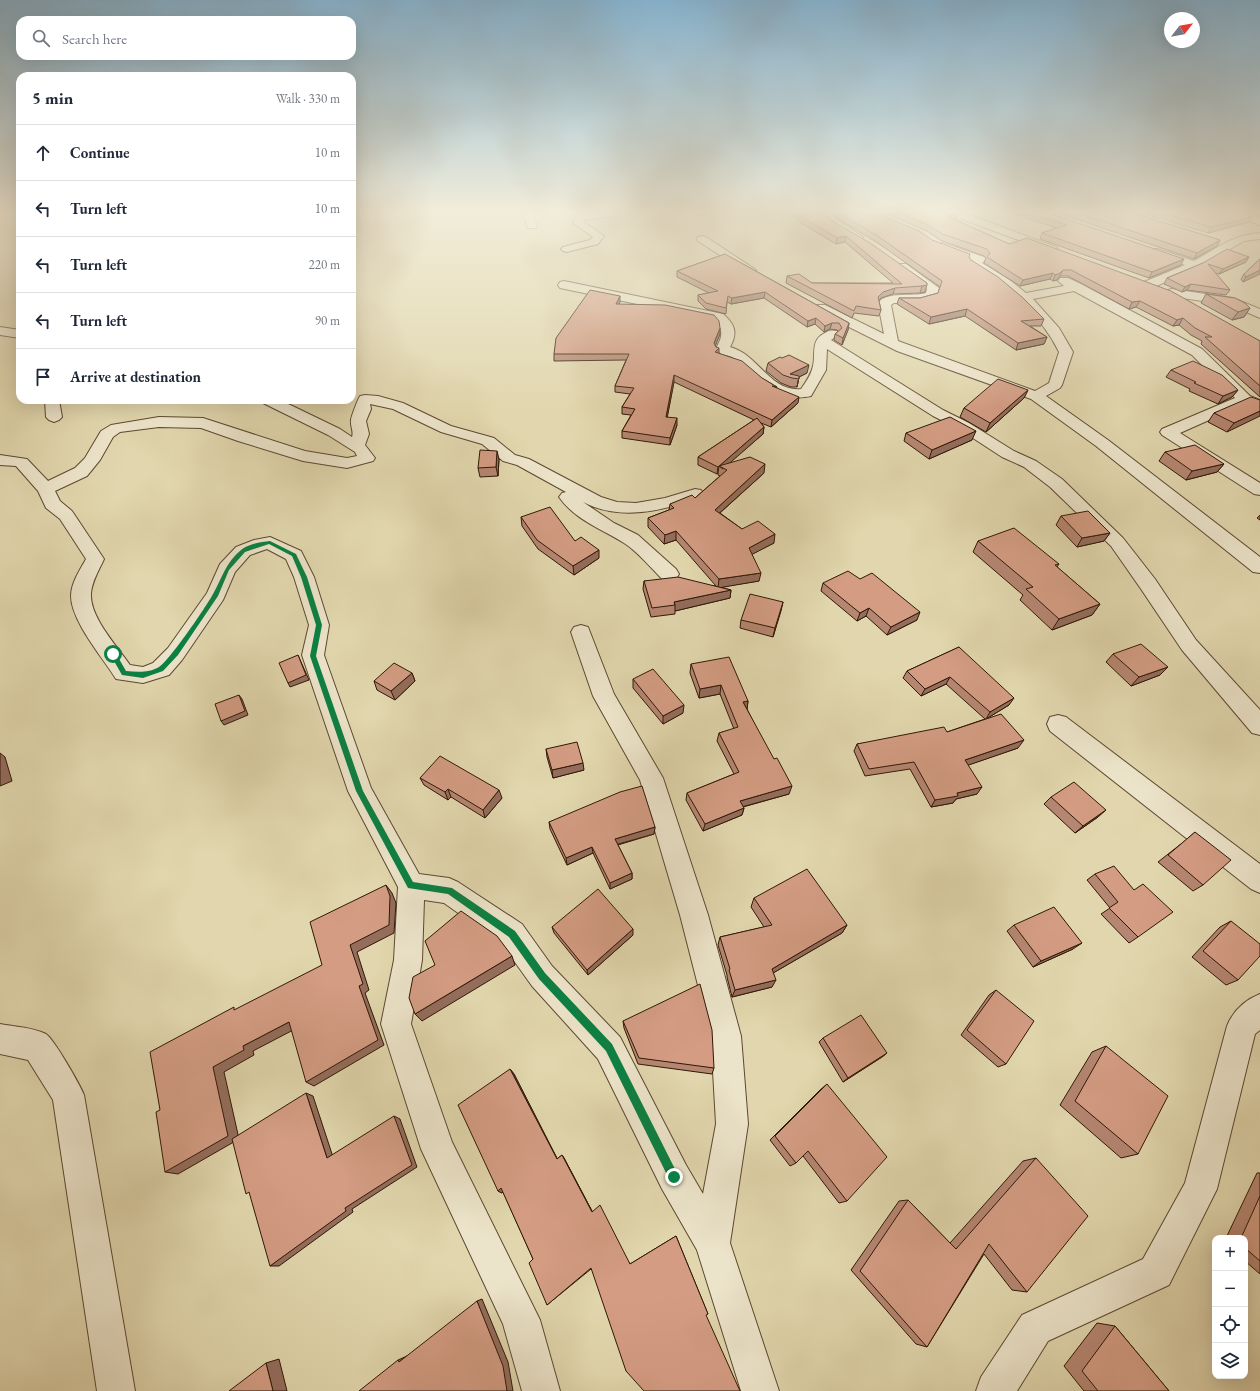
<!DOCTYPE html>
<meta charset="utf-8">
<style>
body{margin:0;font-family:"EB Garamond",serif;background:#f6f6f7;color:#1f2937}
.controls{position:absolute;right:12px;bottom:12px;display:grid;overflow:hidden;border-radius:8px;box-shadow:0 4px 16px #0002}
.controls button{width:36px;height:36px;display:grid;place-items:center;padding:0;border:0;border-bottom:1px solid #e0e1e3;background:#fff;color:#1f2937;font:20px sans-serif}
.compass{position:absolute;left:1164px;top:12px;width:36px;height:36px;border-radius:50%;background:#fff;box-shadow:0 4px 16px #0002;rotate:59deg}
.stop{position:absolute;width:12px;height:12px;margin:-9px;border:3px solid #0b8043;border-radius:50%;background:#fff}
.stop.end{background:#0b8043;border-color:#fff;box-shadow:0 1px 4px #0008}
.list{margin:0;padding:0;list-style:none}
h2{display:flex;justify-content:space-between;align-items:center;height:52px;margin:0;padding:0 16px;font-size:17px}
h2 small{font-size:13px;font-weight:400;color:#747a83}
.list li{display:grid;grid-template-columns:26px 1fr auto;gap:12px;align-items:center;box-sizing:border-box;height:56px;padding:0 16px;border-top:1px solid #e0e1e3}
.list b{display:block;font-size:15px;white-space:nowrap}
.list em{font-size:13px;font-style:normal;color:#747a83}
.icon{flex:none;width:22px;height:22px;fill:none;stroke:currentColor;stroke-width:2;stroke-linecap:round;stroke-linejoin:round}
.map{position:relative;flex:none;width:1260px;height:1391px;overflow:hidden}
.search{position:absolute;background:#fff;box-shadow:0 4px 16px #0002;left:16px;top:16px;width:340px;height:44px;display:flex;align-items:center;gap:10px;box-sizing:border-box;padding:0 14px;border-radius:12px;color:#747a83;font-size:15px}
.panel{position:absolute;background:#fff;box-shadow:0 4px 16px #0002;left:16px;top:72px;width:340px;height:332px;border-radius:12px}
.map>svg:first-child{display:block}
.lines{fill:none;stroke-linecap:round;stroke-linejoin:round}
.minor-casing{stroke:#5c4830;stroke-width:2}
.minor{fill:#ece4ca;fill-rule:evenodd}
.wall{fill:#b58671;stroke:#301806}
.shaded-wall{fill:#946d5c;stroke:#301806}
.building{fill:#d39c83;stroke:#301806}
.route{fill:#0b8043}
</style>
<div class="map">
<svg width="1260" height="1391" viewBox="0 0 1260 1391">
<rect width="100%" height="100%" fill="#e1d6ad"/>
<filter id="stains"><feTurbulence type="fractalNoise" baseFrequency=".005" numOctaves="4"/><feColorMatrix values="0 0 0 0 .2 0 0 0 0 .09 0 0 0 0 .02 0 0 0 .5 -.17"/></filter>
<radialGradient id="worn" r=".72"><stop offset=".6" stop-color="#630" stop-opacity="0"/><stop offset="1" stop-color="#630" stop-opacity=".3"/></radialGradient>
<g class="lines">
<defs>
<g id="minor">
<path d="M524 213H535L533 215 537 226 536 228H528L523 215Z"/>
<path d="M590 213H618L613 216 585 220 584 222 604 236 598 244 567 252 563 251 561 249 563 247 590 240 593 237 573 223 577 215Z"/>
<path d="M822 213H832L837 220 863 237 862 239H854L829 224Z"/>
<path d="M950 213H964L1056 247 1058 249 1052 252 1048 251 951 215Z"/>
<path d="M1232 213H1246L1260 218V225L1233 215Z"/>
<path d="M1260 233V239L1244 241 1197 268 1152 288H1144L1142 285 1144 282 1185 265 1150 253 1148 251 1150 249H1158L1194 261C1217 248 1233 235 1260 233Z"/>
<path d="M702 236 706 237 756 270 754 272H746L698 241 697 239 698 237Z"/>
<path d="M943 243 984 257 986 259 982 263 1011 281 1026 293 1064 286 1058 281 1060 278H1068L1081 284 1202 349 1250 396 1260 400V409L1245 404 1180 433 1260 483V495L1254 494 1162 435 1160 432 1162 429 1235 398 1192 355 1074 291 1033 299 1059 328 1073 352 1062 385 1060 388 1046 396 1108 440 1260 557V573L1253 572 1096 446 1031 399 897 351 817 311 815 308 817 305H825L884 334 878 303C886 291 913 297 926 293L927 289 896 266 898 264H906L939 288 936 298 918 303H894L891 305 898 341 1035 391 1049 383 1059 352C1040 313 1006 287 970 265L968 263 971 260 939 248 937 246 939 244Z"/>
<path d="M564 281 723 314C735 324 738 333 730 347 758 354 770 392 801 389 806 382 811 375 813 366 816 354 810 340 825 333 829 330 832 330 837 331L839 334 831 340 943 410 969 423 1014 451 1036 461 1062 479 1123 538 1155 579 1196 640 1260 710V735L1252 733 1182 650 1141 589 1111 546 1050 487 1024 467 1002 457 959 429 933 416 827 349 826 370 811 396C786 402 765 389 748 372 743 367 738 361 732 357 727 355 722 354 717 353L715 350C722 338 725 330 714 320L560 288 558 285 560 282Z"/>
<path d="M1172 289 1233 298 1260 309V318L1230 305 1168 296 1166 293 1168 290Z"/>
<path d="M0 327 20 330V338L0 335Z"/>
<path d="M365 395 378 396 403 403 451 426 494 438 515 455 529 459 601 497 617 502 636 503 665 498 695 489 701 490 704 494 701 498C663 510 621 522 583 502L614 523 638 535 676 569 679 574 676 579 669 581 662 579C651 568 637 551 624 543 602 529 575 520 559 497L562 493 566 492 517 465 503 461 482 444 441 432 393 409 370 404 371 409 366 421 369 434 365 445 375 458 373 461 347 468 303 461 238 441 201 428 159 427 120 432 113 437 100 460 87 476 55 491 60 501 72 511 104 559C99 570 92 581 91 593 89 617 118 647 130 665L143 667 153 663 168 648 207 593 220 564 236 547 254 540 270 537 301 551 314 577 329 625 324 655 371 788 419 874 449 878 458 882 522 924 552 966 620 1037 686 1165 703 1194 716 1124 711 1036 680 915 640 780 593 696 571 632 574 627 581 625 588 627 614 694 663 778 708 915 741 1036 748 1124 730 1243 779 1391H741L697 1250 662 1189 598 1059 532 986 502 944 444 903 424 900 422 960 411 1024 452 1142 540 1320 560 1391H522L503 1324 421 1149 381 1024 394 960 398 887 348 791 302 655 309 625 294 577 286 559 267 549 250 555 235 572 223 600 182 660 169 675 143 683 116 679C103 658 71 621 71 596 71 583 80 570 86 559L60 519 46 508 38 491 16 466 0 465V455L27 459 48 481 75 468 85 458 101 431 111 425 159 417 203 418 305 451 347 458 357 456 355 452 328 435 263 403 261 400H280L340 429 352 437C354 431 350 426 351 420 351 417 358 399 360 396Z"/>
<path d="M45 400H59L62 417 59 420 54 422 49 420 46 417Z"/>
<path d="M1058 715 1066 717 1260 864V893L1251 889 1050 731 1047 724 1050 717Z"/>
<path d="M1260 994V1030L1255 1034 1217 1189 1169 1285 1048 1341 1017 1391H976L981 1377 1022 1315 1143 1259 1185 1183 1227 1026C1233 1011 1245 1000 1260 994Z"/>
<path d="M0 1024C15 1027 32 1027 46 1034 54 1039 80 1085 84 1095L135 1391H97L53 1100 28 1060 0 1054Z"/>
</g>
</defs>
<use href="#minor" class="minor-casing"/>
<use href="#minor" class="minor"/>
</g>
<g class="wall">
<path d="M792 213H825L829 219 927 283 925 292 920 293 893 294 881 298 879 301 881 310 879 316 854 313 852 318 786 283 787 276 812 283H893L845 242 836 244 801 223Z"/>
<path d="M834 213H876L969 258 971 260 1044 319 1041 326H1030L1047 337 1044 344 1016 350 965 316 929 324 897 304 899 298H920L938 293 940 287 878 243 838 219Z"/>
<path d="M885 213H958L956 218 954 219 1009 244 1260 341V397L1201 344 1202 341 1191 335 1179 325 1173 326 1136 307 1129 309 1068 276H1060L1057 280 1053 281 1050 279 1020 286 984 263 986 258 984 256 940 240 927 231Z"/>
<path d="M1013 213H1049L1181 265 1149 278 1040 239 1042 233 1056 228Z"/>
<path d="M1058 213H1133L1220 240 1217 246 1194 259Z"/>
<path d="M1142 213H1242L1249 222 1208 233Z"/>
<path d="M1250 213H1260V216Z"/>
<path d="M725 254 849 323 848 330 842 345 834 340 835 334 838 331 837 330 830 329 824 332 815 324 807 327 764 298 731 304 727 302 726 314 706 309 698 301V295L709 293 677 277V271Z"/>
<path d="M1260 259 1243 282 1241 279 1244 274Z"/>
<path d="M1246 262 1219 274 1215 273 1230 290 1226 295 1187 290 1182 292 1164 284 1167 278 1203 263Z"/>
<path d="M1206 294 1250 308 1244 317 1232 320 1201 303Z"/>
<path d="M620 302 619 304 720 334 715 345 719 353 777 387H776L798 403 771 427 761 423 764 427 763 434 729 463 764 473 720 513 742 529 774 543 752 554 759 581 721 587 731 590 730 598 675 611V614L651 617 643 589 644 581 716 586 676 540 664 544 648 527V518L669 510 670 504 695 498 720 476 718 475V473L717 474 698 465V457L754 420 674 382 667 417 677 425 670 445 622 438V431L631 415 622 414V407L630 394 615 392V386L626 360 554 361V354Z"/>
<path d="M768 363 807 373 799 377 797 387H791L781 383 766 371Z"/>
<path d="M1171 370 1238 390 1232 397 1218 404 1189 391 1190 389 1166 377Z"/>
<path d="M1028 390 1024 398 986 432 960 417 964 408Z"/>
<path d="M1260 400 1227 432 1208 422 1214 413Z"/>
<path d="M906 433 972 440 929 459 904 441Z"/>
<path d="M1165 452 1224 464 1217 472 1186 480 1159 461Z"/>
<path d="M499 459 498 476 480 477 478 468Z"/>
<path d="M1260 515V520L1257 518Z"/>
<path d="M1061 516 1110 533 1104 541 1077 547 1056 525Z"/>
<path d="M521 517 575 541 599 558 574 575 538 549 522 526Z"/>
<path d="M978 541 1059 564 1057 567 1100 604 1092 615 1052 630 1020 600 1023 595 973 552Z"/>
<path d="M823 583 917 620 887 635 866 616 857 621 821 591Z"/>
<path d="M783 602 773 637 740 628 741 620Z"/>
<path d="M959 647 1009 705 986 719 1018 748 968 765 977 794 956 799 953 803 931 807 910 769 865 776 854 751 857 744 947 732 985 719 946 684 921 696 903 678 907 671Z"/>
<path d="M1113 654 1168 667 1160 675 1131 686 1106 662Z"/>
<path d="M691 664 748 701 747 709 789 794 743 807 744 808 742 815 703 831 686 800 687 793 734 774 717 741 719 733 734 729 720 694 699 698 690 673Z"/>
<path d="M412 673 415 681 395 700 377 690 374 681Z"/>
<path d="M633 679 683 713 663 724 633 688Z"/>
<path d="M546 749 584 770 553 778 547 757Z"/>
<path d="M420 778 502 798 485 818 451 797 448 800 424 785Z"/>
<path d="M1051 797 1098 817 1075 833 1044 804Z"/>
<path d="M549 822 655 827 654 834 618 845 632 873V879L610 889 593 853 567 865 550 829Z"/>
<path d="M1195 832 1203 885 1193 891 1158 862 1186 840Z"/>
<path d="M1095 874 1134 890 1138 937 1129 943 1101 914 1110 908 1087 880Z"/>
<path d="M754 898 847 925 842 933 773 973 772 987 732 997 727 977V975L718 945 720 937 764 927 751 907Z"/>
<path d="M1231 921 1238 980 1226 985 1192 957 1220 927Z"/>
<path d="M1014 925 1073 949 1033 967 1007 931Z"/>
<path d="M552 927 633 935 588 975 554 933Z"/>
<path d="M996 990 1006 1064 998 1067 961 1035 989 995Z"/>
<path d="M623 1021 714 1068 712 1074 638 1064 624 1028Z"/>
<path d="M823 1038 887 1053 882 1057 843 1082 819 1042Z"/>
<path d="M1106 1046 1138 1154 1121 1158 1060 1105 1092 1052Z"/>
<path d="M510 1069 514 1074 557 1159 562 1155 564 1158 592 1211 630 1264 676 1236 708 1314 591 1269 547 1305 533 1259 503 1192 502 1193 498 1191Z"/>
<path d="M827 1084 847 1201 839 1203 803 1156 796 1163 790 1166 770 1140 820 1090Z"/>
<path d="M1036 1158 1027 1292 1012 1290 984 1254 927 1347 916 1344 851 1270 899 1201 908 1200 950 1243 1023 1161Z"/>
<path d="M1257 1173H1260V1274L1245 1261V1238H1226Z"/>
<path d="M1097 1323 1115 1326 1169 1391H1084L1064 1366Z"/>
</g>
<g class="shaded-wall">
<path d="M958 213 956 218 945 222 947 216Z"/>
<path d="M1252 217 1249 222 1208 233 1211 227Z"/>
<path d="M846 236 845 242 836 244 837 238Z"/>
<path d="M1220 240 1217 246 1194 259 1197 253Z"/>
<path d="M1249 257 1246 262 1219 274 1223 269Z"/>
<path d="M1184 259 1181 265 1149 278 1152 272Z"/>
<path d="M1063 270 1060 276 1057 280 1053 281 1055 275Z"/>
<path d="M1260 270V274L1243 282 1246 277Z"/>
<path d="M1053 273 1050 279 1020 286 1023 280Z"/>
<path d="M1191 284 1187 290 1182 292 1185 287Z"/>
<path d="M927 285 925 292 920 293 922 286Z"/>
<path d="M895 288 893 294 881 298 877 303 878 297 883 292Z"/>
<path d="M765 292 764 298 731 304 732 298Z"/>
<path d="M620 296V302L616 310V304Z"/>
<path d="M1140 301 1136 307 1129 309 1132 302Z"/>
<path d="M1250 308 1244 317 1232 320 1238 312Z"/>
<path d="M967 309 965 316 929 324 931 317Z"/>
<path d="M816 318 815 324 807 327 808 321Z"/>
<path d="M1183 318 1179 325 1173 326 1177 320Z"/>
<path d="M832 323 830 329 824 332 825 326Z"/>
<path d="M849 323 848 330 842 345 843 338Z"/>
<path d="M720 328V334L714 349V343Z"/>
<path d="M1047 337 1044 344 1016 350 1018 343Z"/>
<path d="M719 348V355L715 352Z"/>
<path d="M809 365 807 373 799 377 797 387 799 377 790 374Z"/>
<path d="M674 375V382L666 424V417Z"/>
<path d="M1028 390 1024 398 986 432 990 423Z"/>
<path d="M1238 390 1232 397 1218 404 1223 396Z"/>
<path d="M799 397 798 403 771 427 772 420Z"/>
<path d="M1260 411V416L1227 432 1234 423Z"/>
<path d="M677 418V425L670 445V438Z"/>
<path d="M764 427 763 434 723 469 719 466 718 473 717 474 718 467Z"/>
<path d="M976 431 972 440 929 459 932 450Z"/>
<path d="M497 451 499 459 498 476 496 467Z"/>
<path d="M765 464 764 473 714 518 715 510Z"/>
<path d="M1224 464 1217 472 1186 480 1192 471Z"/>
<path d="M676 531V540L664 544 665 535Z"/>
<path d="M1110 533 1104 541 1077 547 1082 538Z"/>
<path d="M775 534 774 543 747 557 749 548Z"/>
<path d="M599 550V558L574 575 573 566Z"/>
<path d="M761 573 759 581 718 588 719 579Z"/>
<path d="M731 590 730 598 675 611V605L674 602Z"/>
<path d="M783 602 781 611 773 637 775 628Z"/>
<path d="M1100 604 1092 615 1052 630 1059 619Z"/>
<path d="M869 608 866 616 857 621 860 613Z"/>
<path d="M920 612 917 620 887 635 891 627Z"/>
<path d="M298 655 309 680 290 687 288 683Z"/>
<path d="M1168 667 1160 675 1131 686 1139 677Z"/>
<path d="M412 673 415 681 395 700 391 691Z"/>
<path d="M950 677 946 684 921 696 925 689Z"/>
<path d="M721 685 720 694 699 698 700 689Z"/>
<path d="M239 695 242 699 248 715 224 725 221 721Z"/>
<path d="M1014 698 1009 705 986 719 990 712Z"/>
<path d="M748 701 747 709 743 702Z"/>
<path d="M684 705 683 713 663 724V716Z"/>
<path d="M1024 740 1018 748 960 768 965 760Z"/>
<path d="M0 753 5 757 12 781 0 786Z"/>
<path d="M583 763 584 770 553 778 552 770Z"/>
<path d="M792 786 789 794 738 808 740 801Z"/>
<path d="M982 787 977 794 956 799 953 803 931 807 935 800 957 793Z"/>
<path d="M448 789 451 797 448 800 445 792Z"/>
<path d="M499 790 502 798 485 818 483 810Z"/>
<path d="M744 808 742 815 703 831 705 824Z"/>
<path d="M1106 810 1098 817 1075 833 1083 826Z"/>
<path d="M655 827 654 834 615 845V839Z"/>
<path d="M592 847 593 853 567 865 566 858Z"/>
<path d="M632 873V879L610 889V883Z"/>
<path d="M386 885 392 893 396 903 394 933 357 952 369 990 365 993 384 1045 314 1086 306 1082 359 986 350 945Z"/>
<path d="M847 925 842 933 768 976 772 969Z"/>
<path d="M633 929V935L588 975 587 970Z"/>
<path d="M1082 943 1073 949 1033 967 1041 961Z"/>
<path d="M512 956 515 965 422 1021 415 1014Z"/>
<path d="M776 980 772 987 732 997 735 990Z"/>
<path d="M289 1022 297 1028 253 1051 254 1055 224 1072 239 1139 178 1174 165 1172 213 1067 243 1046Z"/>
<path d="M887 1053 882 1057 843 1082 848 1078Z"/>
<path d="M510 1069 514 1074 559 1162 557 1159Z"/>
<path d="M306 1093 313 1096 334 1160 327 1158Z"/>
<path d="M394 1116 400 1119 417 1167 352 1209 353 1212 279 1266H270L345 1208Z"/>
<path d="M562 1155 564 1158 593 1213 592 1212Z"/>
<path d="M501 1188 505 1190 502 1193 498 1191Z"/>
<path d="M482 1299 508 1362 513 1391H507L477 1301Z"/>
<path d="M407 1356 399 1362 398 1360Z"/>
<path d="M279 1359 287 1391H273L266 1363Z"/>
</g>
<g class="building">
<path d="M798 213H825L829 219 870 243 927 283V285L922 286 895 288 883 292 878 297 881 310 856 306 854 311 787 276 799 274 812 283 902 284 846 236 837 238 802 217Z"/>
<path d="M839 213H876L919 231 932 240 970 254 969 257 971 260 998 277 1022 297 1044 319 1021 321 1047 337 1018 343 967 309 931 317 899 298H920L938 293 942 281 879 237Z"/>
<path d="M900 213H957L947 216 1009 244 1027 238 1171 291 1260 341V386L1205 337H1212L1195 328 1183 318 1177 320 1140 301 1132 302 1071 270H1063L1060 273 1055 275 1053 273 1023 280 987 257 990 253 987 249 942 234 928 225Z"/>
<path d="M1031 213H1049L1184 259 1152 272 1042 233 1066 225Z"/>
<path d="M1078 213H1133L1220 240 1197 253Z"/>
<path d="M1164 213H1242L1252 217 1211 227Z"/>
<path d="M1227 249 1249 257 1223 269 1208 264 1230 290 1191 284 1185 287 1167 278 1203 263Z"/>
<path d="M725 254 849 323 843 338 835 334 842 328 839 323H832L825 326 816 318 808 321 765 292 732 298 728 296 726 308 706 303 698 295 718 291 677 271Z"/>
<path d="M1260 259V270L1246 277 1244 274Z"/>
<path d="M590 290 620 296 616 304 665 305 714 315 719 321 720 328 714 343 716 347 719 348 715 352 742 361 762 378 777 387 772 386 799 397 772 420 674 375 666 417 677 418 670 438 622 431 635 409 622 407 634 388 615 386 629 354H554L556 338Z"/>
<path d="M1206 294 1235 298 1245 303 1250 308 1238 312Z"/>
<path d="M789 355 809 365 790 374 799 376V379L792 378 783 375 768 363 780 357 782 358Z"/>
<path d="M1193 361 1222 375 1238 390 1223 396 1194 383 1196 382 1171 370Z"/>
<path d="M998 379 1028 390 990 423 964 408Z"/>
<path d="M1251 397 1260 400V411L1234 423 1214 413Z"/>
<path d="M950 417 976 431 932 450 906 433Z"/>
<path d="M757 418 764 427 718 467 698 457Z"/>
<path d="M1195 445 1224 464 1192 471 1165 452Z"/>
<path d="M480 450 497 451 496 467 478 468Z"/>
<path d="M750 457 765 464 715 510 742 529 758 521 775 534 749 548 761 573 719 579 676 531 665 535 648 518 674 508 670 504 692 495 695 498 727 470 719 466Z"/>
<path d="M550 507 575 541 581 537 599 550 573 566 537 540 521 517Z"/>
<path d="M1088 511 1110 533 1082 538 1061 516Z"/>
<path d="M1014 528 1059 564 1055 565 1100 604 1059 619 1026 589 1033 587 978 541Z"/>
<path d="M848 571 860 579 872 573 920 612 891 627 869 608 860 613 823 583Z"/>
<path d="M678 577 731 590 674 602 675 605 652 608 644 581Z"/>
<path d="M750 594 783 602 775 628 741 620Z"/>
<path d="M1141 644 1168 667 1139 677 1113 654Z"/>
<path d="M959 647 1014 698 990 712 950 677 925 689 907 671Z"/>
<path d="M298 655 306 675 288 683 279 663Z"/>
<path d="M729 657 748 701 743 702 774 759 777 758 792 786 740 801 744 808 705 824 687 793 739 772 719 733 738 727 721 685 700 689 691 664Z"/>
<path d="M394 663 412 673 391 691 374 681Z"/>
<path d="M653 669 684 705 663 716 633 679Z"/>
<path d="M239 695 245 711 221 721 215 704Z"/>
<path d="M1001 714 1024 740 965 760 982 787 957 793 958 796 935 800 914 762 869 769 857 744 944 727 947 732Z"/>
<path d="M577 742 583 763 552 770 546 749Z"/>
<path d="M440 756 499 790 483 810 448 789 445 792 420 778Z"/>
<path d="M1074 782 1106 810 1083 826 1051 797Z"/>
<path d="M642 786 655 827 615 839 632 873 610 883 592 847 566 858 549 822 620 792Z"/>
<path d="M1195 832 1231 860 1203 885 1168 855Z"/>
<path d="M1114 866 1134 890 1143 884 1173 912 1138 937 1109 908 1118 902 1095 874Z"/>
<path d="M807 869 847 925 772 969 776 980 735 990 729 970 730 969 720 937 772 925 754 898Z"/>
<path d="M386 885 390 896 389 925 350 945 363 984 359 986 378 1040 306 1082 289 1022 243 1046 244 1050 213 1067 228 1136 165 1172 156 1112 160 1110 150 1052 234 1007V1010L322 965 310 922Z"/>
<path d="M598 889 633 929 587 970 552 927Z"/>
<path d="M1054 907 1082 943 1041 961 1014 925Z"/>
<path d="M461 911 497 936 512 956 415 1014 409 998 413 977 435 965 425 941Z"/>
<path d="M1231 921 1260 944V956L1238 980 1203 951Z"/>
<path d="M700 984 712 1030 714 1068 639 1058 623 1021Z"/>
<path d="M996 990 1034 1021 1006 1064 967 1030Z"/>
<path d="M861 1015 887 1053 848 1078 823 1038Z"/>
<path d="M1106 1046 1168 1096 1138 1154 1075 1101Z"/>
<path d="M510 1069 557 1159 562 1155 592 1212 600 1205 630 1264 676 1236 708 1314 706 1315 740 1391H644L626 1371 591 1268 547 1305 529 1263 533 1259 501 1188 498 1191 458 1105Z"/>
<path d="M827 1084 887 1157 847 1201 808 1151 796 1163 775 1136Z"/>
<path d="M306 1093 327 1158 394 1116 412 1165 345 1208 346 1211 270 1266 249 1192 246 1194 232 1139Z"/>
<path d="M1036 1158 1088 1216 1027 1292 989 1244 927 1347 860 1271 908 1200 956 1249Z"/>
<path d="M1260 1196V1261L1245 1248V1238H1241Z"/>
<path d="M477 1301 503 1366 507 1391H359L398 1360 399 1362Z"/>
<path d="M1115 1326 1169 1391H1098L1082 1371Z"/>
<path d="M266 1363 273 1391H229Z"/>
</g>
<linearGradient id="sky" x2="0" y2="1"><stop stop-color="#87b5d2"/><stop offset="0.52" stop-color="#f2edda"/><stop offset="1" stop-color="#f2edda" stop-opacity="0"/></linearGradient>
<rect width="1260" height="408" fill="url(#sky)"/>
<path class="route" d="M270 541 296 554 307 577 322 625 316 656 363 791 413 882 452 888 515 931 545 973 612 1044 677 1173 679 1177 677 1181 674 1182 670 1181 606 1051 539 979 509 937 448 894 408 888 356 791 310 656 316 625 301 577 292 556 269 544 245 552 229 570 218 596 178 655 163 671 143 678 122 675 110 654 111 652H115L126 671C137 672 149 673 159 667 170 660 206 607 213 594 222 578 226 562 241 550 248 544 261 542 270 541Z"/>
<rect width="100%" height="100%" filter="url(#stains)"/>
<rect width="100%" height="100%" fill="url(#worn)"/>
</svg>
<div class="controls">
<button>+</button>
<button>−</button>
<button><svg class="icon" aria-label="locate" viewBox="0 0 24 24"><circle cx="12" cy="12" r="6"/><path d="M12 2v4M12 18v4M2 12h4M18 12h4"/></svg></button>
<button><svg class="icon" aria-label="layers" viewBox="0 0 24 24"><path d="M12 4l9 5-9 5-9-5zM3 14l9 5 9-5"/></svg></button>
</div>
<svg class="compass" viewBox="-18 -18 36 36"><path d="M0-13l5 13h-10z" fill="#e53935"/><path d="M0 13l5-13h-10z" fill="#747a83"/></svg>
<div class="stop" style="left:113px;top:654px"></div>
<div class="stop end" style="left:674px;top:1177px"></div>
<div class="search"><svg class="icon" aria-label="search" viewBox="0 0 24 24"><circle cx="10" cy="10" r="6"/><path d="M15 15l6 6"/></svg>Search here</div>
<section class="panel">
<h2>5 min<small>Walk · 330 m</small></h2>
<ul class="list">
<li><svg class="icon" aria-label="ahead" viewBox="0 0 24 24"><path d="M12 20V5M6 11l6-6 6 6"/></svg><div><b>Continue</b></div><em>10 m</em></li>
<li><svg class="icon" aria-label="left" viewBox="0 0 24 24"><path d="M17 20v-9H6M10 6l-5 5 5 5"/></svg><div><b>Turn left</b></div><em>10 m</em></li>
<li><svg class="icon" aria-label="left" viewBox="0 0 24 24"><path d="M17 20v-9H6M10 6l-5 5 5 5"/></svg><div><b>Turn left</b></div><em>220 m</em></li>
<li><svg class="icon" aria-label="left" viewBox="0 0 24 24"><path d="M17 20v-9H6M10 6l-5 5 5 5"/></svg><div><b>Turn left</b></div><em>90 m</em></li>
<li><svg class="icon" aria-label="arrive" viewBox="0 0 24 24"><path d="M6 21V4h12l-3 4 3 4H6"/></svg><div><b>Arrive at destination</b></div></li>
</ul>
</section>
</div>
